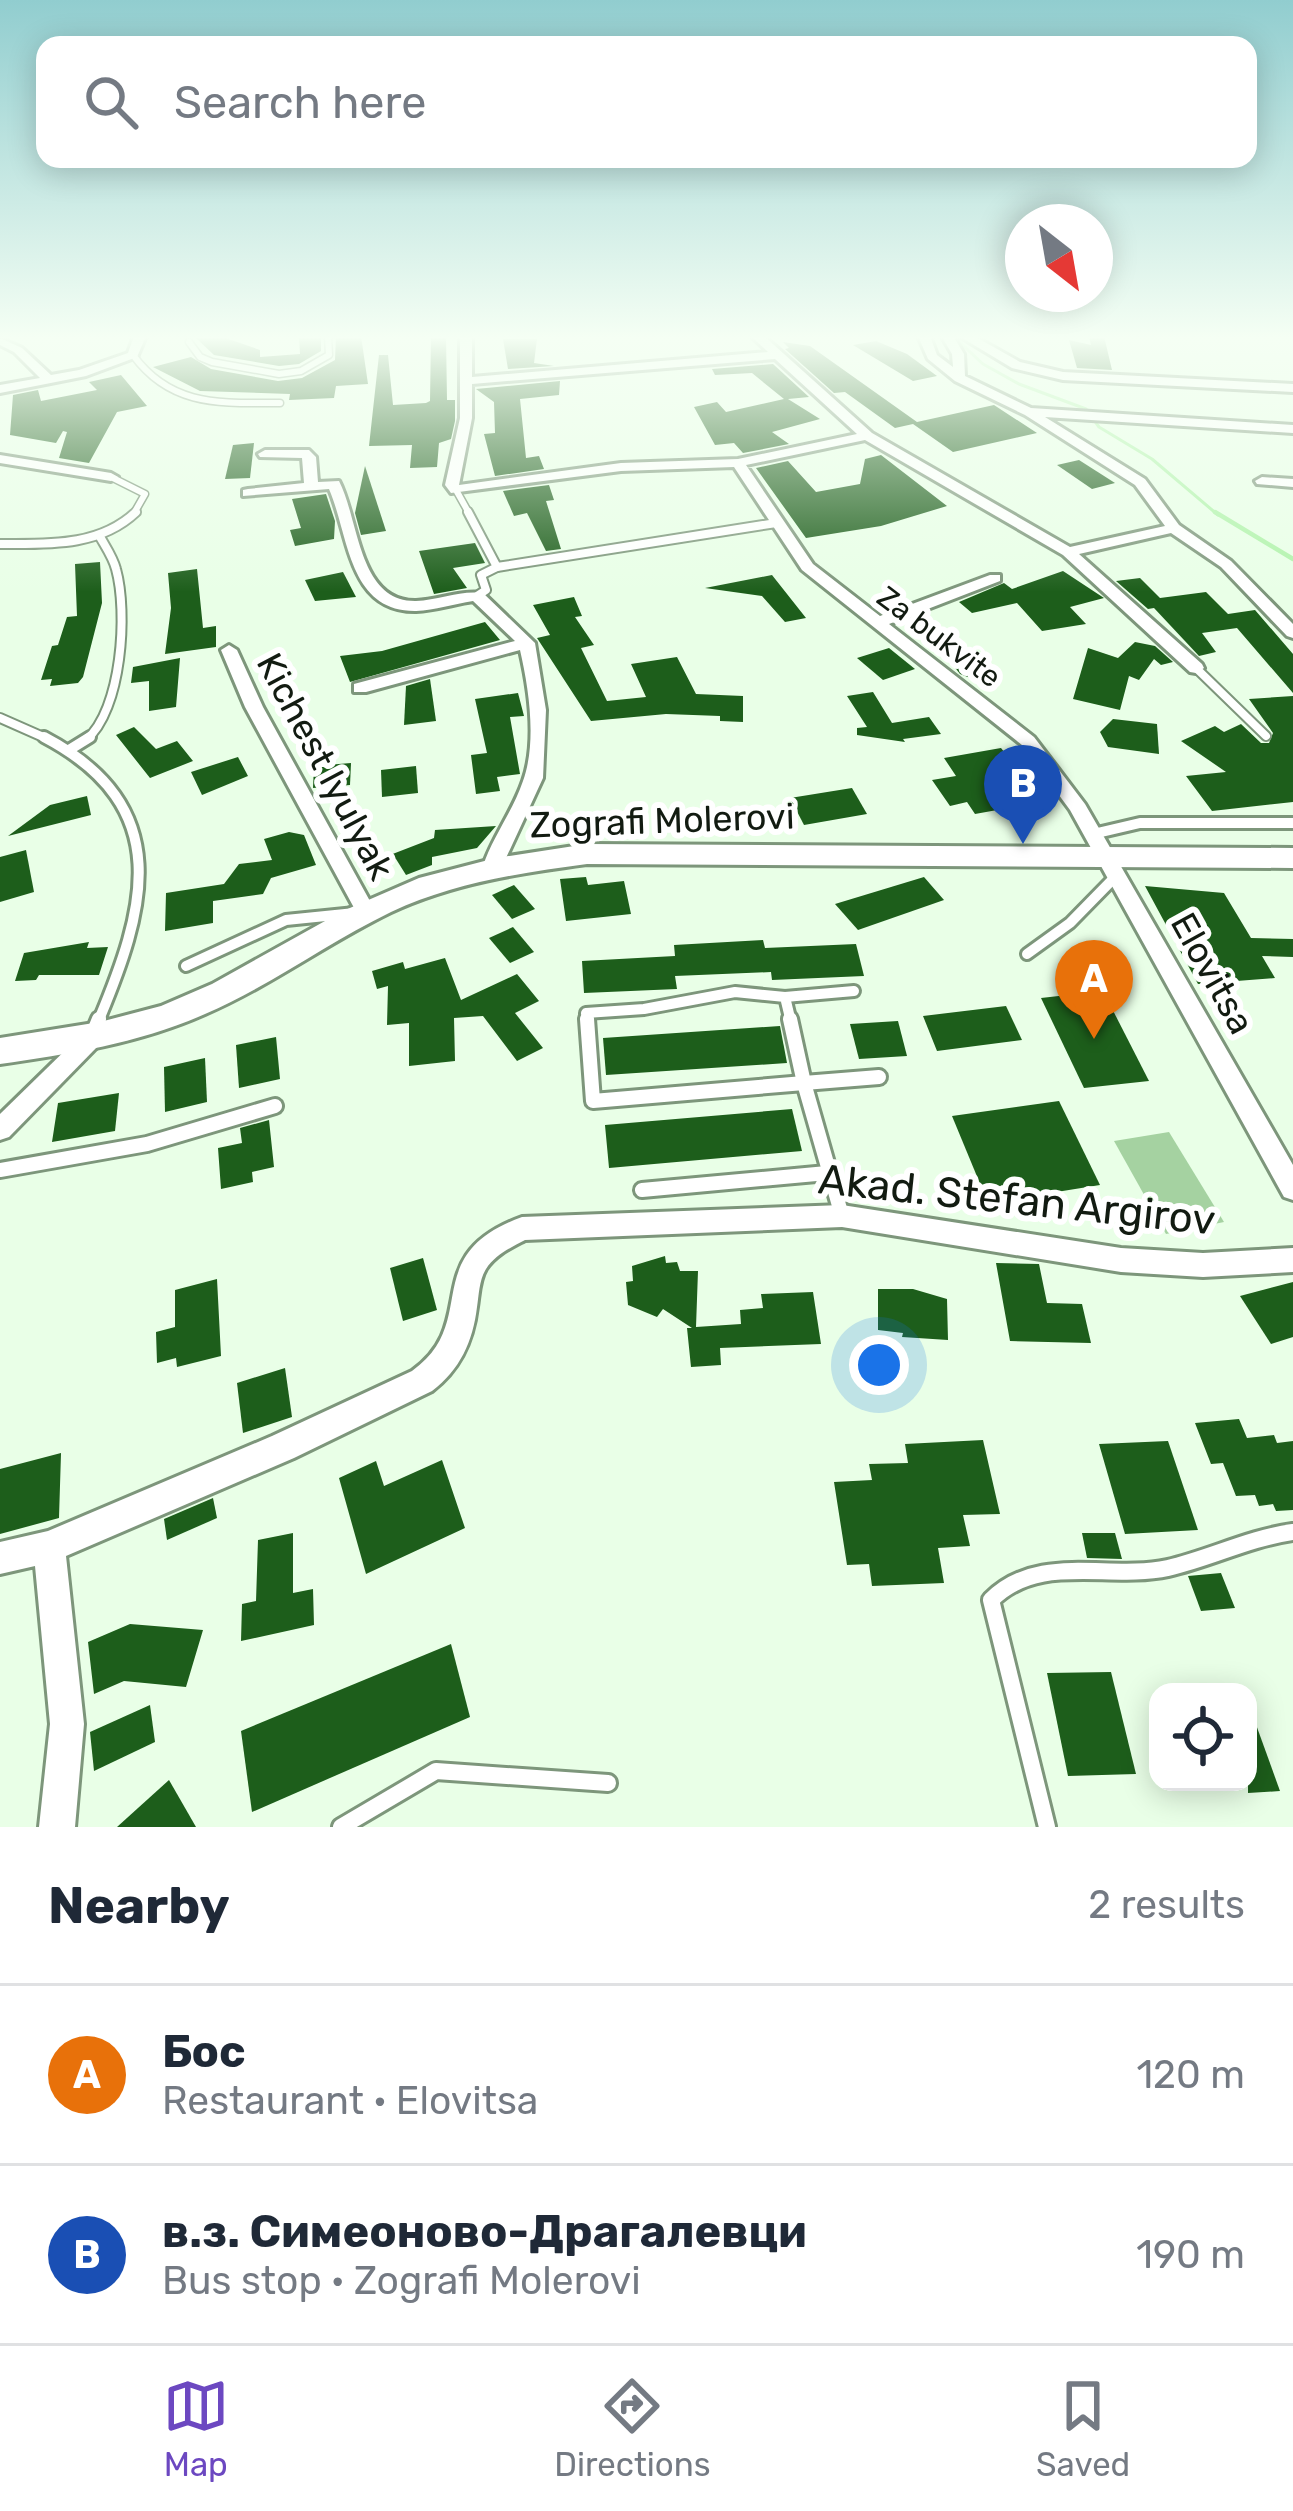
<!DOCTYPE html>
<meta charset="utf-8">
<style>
body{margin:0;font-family:Rubik,sans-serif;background:#f2f2f3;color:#1f2937}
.controls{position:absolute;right:36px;bottom:36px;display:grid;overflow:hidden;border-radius:24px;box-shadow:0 6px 30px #0003}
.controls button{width:108px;height:108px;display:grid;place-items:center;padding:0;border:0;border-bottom:3px solid #e0e1e3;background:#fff;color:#1f2937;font:60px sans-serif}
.compass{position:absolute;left:1005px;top:204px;width:108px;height:108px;border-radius:50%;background:#fff;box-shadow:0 6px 30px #0003;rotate:149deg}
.you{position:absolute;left:879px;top:1365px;width:42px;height:42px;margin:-30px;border:9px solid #fff;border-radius:50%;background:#1a73e8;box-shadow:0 0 0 18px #1a73e833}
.badge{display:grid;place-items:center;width:78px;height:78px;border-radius:50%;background:#6c48c1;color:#fff;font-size:39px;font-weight:700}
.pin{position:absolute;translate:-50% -99px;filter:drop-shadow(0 3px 6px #0008)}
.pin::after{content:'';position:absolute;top:63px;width:42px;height:36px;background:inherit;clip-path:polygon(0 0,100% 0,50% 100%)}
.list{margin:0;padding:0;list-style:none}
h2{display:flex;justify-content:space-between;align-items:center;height:156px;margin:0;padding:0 48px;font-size:51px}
h2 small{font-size:39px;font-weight:400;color:#747a83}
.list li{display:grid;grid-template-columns:78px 1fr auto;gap:36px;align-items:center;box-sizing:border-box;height:180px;padding:0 48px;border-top:3px solid #e0e1e3}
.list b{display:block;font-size:45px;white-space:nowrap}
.list p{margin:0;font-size:39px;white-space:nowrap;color:#747a83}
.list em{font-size:39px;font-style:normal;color:#747a83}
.icon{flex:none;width:66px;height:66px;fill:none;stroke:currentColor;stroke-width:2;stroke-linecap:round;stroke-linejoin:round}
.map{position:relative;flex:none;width:1293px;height:1827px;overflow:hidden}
.search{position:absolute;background:#fff;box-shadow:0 6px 30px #0003;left:36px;right:36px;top:36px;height:132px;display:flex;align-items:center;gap:30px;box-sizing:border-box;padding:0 42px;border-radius:24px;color:#747a83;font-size:45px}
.sheet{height:516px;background:#fff}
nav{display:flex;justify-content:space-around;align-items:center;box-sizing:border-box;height:168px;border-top:3px solid #e0e1e3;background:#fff;font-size:33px;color:#747a83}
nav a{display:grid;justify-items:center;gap:6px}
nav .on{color:#6c48c1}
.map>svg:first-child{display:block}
.green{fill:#a5d2a1}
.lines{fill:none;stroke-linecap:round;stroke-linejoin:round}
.stream-far1{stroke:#b0f3aa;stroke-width:3}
.stream{stroke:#b0f3aa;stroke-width:4.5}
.building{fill:#1d5e1b}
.lane-far4-casing{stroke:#7d967b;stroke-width:9}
.lane-far3-casing{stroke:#7d967b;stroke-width:12}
.lane-far2-casing{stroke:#7d967b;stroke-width:16}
.lane-far1-casing{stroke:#7d967b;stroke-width:20}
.lane-casing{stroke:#7d967b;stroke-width:22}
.street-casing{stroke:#7d967b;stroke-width:6}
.secondary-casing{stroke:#7d967b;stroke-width:6}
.lane-far4{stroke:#fff;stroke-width:6}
.lane-far3{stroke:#fff;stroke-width:8}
.lane-far2{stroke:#fff;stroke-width:10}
.lane-far1{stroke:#fff;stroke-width:14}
.lane{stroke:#fff;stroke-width:16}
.street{fill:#fff;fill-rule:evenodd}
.secondary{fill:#fff;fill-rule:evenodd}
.labels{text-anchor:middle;stroke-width:12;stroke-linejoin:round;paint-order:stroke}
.far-street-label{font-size:30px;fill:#121b11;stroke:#fff}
.street-label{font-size:36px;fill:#121b11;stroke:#fff}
.near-street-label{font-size:42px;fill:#121b11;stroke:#fff}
</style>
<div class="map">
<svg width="1293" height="1827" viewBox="0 0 1293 1827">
<rect width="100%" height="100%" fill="#e9ffe7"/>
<path class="green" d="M1169 1132 1224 1222 1166 1234 1114 1141Z"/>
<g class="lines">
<path class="stream-far1" d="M953 336 983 364 1019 384 1086 409 1099 427 1152 459 1218 515"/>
<path class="stream" d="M1215 512 1293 559"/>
</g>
<g class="building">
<path d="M194 336H220L260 350V357L300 354 299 336H321V351L299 364 279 366 214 355Z"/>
<path d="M336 336H361L368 384 336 386 334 398 289 400 290 394 200 391 153 367 191 357 211 369 278 381 302 378 335 360Z"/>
<path d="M431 336H446L447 400H455V421L451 439 439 443 437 467 410 468 412 445 369 446 379 355H388L393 405 426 403 430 401Z"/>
<path d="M1089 336H1104L1112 370 1077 368 1069 340 1091 345Z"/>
<path d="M503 339H537L534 363 554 366 508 369Z"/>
<path d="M876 341 907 354 937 376 913 381 853 345Z"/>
<path d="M783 342 810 346 917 422 994 405 1037 433 953 452 913 424 895 428 845 392 834 393 785 349 789 348Z"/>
<path d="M773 364 809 397 788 399 820 419 772 432 789 444 743 453 734 443 715 445 694 407 717 402 726 412 784 399 752 373 715 375 712 369Z"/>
<path d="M121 375 147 406 117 412 89 463 59 458 67 432 63 431 56 443 10 435 13 395 38 390 41 401 97 390 89 382Z"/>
<path d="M560 381 559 395 520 399 526 458 539 456 544 469 495 476 484 434 495 433 494 402 476 389Z"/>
<path d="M254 443 250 478 225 479 233 445Z"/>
<path d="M881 455 947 506 881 526 806 538 756 468 788 461 816 492 860 484 865 459Z"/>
<path d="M1079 460 1115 483 1092 489 1057 465Z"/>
<path d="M365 466 386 531 361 535 355 513Z"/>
<path d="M549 485 554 500 546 501 561 549 546 551 527 513 514 516 503 491Z"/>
<path d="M326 494 335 521 334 539 295 546 290 530 301 528 292 499Z"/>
<path d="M475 543 485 563 453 568 467 588 434 594 419 551Z"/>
<path d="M100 562 102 603 83 677 78 683 50 686 52 679 41 680 52 646 58 645 67 617 77 616 75 564Z"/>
<path d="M197 569 203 628 216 626V647L165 654 171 608 168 573Z"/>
<path d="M1063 571 1104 598 1070 607 1086 624 1042 631 1017 603 972 613 959 602 1004 583 1012 589Z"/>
<path d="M343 572 356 597 315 601 305 580Z"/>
<path d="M772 575 806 618 785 622 762 596 705 588Z"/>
<path d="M1140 578 1160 598 1206 592 1228 614 1255 610 1293 654V693L1237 628 1202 633 1216 652 1199 656 1154 608 1148 609 1116 581Z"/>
<path d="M574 597 582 616 575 617 594 645 581 648 607 701 646 697 631 664 677 657 696 694 743 696V722L720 721V716L666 714 591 721 537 638 550 635 533 605Z"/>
<path d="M485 622 500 640 350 682 340 656 382 651Z"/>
<path d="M1135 642 1155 646 1173 662 1161 665 1154 659 1139 680 1129 676 1120 710 1073 699 1088 648 1118 658Z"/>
<path d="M889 648 915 669 883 680 857 658Z"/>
<path d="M965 651 980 657 998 670 973 679 960 674 947 657Z"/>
<path d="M180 658 176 707 149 711V681L131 683 133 667Z"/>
<path d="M430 679 436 721 404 725 406 686Z"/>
<path d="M873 692 892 723 929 717 941 734 903 739 905 742 857 735V728L867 727 847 696Z"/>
<path d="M518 693 524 716 510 717 520 774 497 777 500 791 476 794 471 755 487 753 475 699Z"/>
<path d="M1293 696V802L1212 811 1186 776 1226 772 1181 741 1215 726 1224 732 1241 724 1261 743H1269L1273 733 1249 699Z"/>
<path d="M1113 719 1157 724 1159 754 1108 747 1100 732Z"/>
<path d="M134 727 156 749 177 741 193 761 150 778 116 735Z"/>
<path d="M1001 748 1035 791 1012 796 1019 806 975 814 967 802 950 806 932 780 956 776 944 758Z"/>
<path d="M238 757 248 776 202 795 191 772Z"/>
<path d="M351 763 350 785 313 788 314 766Z"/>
<path d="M416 766 418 793 382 797 381 770Z"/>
<path d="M852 788 867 814 804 825 790 798Z"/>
<path d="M87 796 91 815 8 836 50 805Z"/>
<path d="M496 826 477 848 432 857V865L406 875 396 859 391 860 390 855 434 838 435 830Z"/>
<path d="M289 832 304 835 316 865 271 878 263 894 213 901V923L165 931 166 893 224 884 239 864 272 860 264 839Z"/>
<path d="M26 850 34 892 0 902V857Z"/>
<path d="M586 877 588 885 624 881 631 914 566 921 560 879Z"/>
<path d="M924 877 944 900 858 930 835 904Z"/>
<path d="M514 885 535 909 512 919 492 895Z"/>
<path d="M1145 886 1224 893 1251 938 1293 939V957L1262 956 1275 978 1198 984Z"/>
<path d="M513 927 534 952 510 963 489 938Z"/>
<path d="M763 940 765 948 856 944 864 976 772 980 771 972 675 976 677 989 584 993 582 961 675 956 674 945Z"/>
<path d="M89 942 87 948 108 947 99 975H39L36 980 15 981 24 953Z"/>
<path d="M445 958 461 1000 517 974 539 1001 515 1013 543 1048 517 1061 483 1016 454 1018 455 1061 409 1066V1023L387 1025 388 986 377 989 372 971 403 962 405 969Z"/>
<path d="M1103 991 1149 1081 1084 1088 1041 998Z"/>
<path d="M1006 1006 1022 1040 937 1051 923 1016Z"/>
<path d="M898 1021 907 1056 859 1059 850 1024Z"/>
<path d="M780 1026 787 1063 606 1075 603 1038Z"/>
<path d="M276 1037 280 1079 239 1088 236 1045Z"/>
<path d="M205 1058 207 1102 165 1112 164 1067Z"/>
<path d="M119 1093 115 1131 52 1142 58 1103Z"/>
<path d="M1059 1101 1100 1185 988 1203 952 1116Z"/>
<path d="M792 1109 802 1151 609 1168 605 1125Z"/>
<path d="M269 1120 274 1167 252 1172 253 1182 221 1189 218 1148 242 1143 240 1128Z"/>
<path d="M665 1256 666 1263 677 1262 680 1271H698L696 1327 741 1324 740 1310 763 1308 761 1294 813 1292 821 1344 720 1348 721 1365 691 1367 687 1328H692L663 1309 657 1317 628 1305 626 1282 633 1281 632 1266Z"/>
<path d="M423 1258 437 1310 403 1321 390 1268Z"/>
<path d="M996 1263 1039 1264 1047 1303 1082 1304 1091 1343 1010 1341Z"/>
<path d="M217 1279 221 1356 177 1367 176 1358 157 1363 156 1332 175 1327V1290Z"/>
<path d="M1293 1282V1337L1271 1344 1240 1296Z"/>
<path d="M878 1289H913L947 1299 948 1340 902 1337 903 1333 878 1330Z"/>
<path d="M285 1368 292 1417 243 1433 237 1383Z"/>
<path d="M1239 1419 1247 1438 1274 1435 1277 1443 1293 1441V1510L1276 1511 1273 1504 1259 1506 1255 1495 1236 1496 1223 1463 1211 1464 1195 1423Z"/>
<path d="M983 1440 1000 1514 963 1515 970 1546 938 1548 944 1583 872 1586 869 1564 847 1565 834 1482 872 1480 869 1464 908 1463 905 1444Z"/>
<path d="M1168 1441 1198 1530 1125 1534 1099 1444Z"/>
<path d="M61 1453 59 1518 0 1534V1469Z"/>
<path d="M442 1460 465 1528 366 1574 339 1478 376 1461 384 1486Z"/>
<path d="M213 1498 217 1518 167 1540 164 1519Z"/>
<path d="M293 1533V1593L313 1589 314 1625 241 1641 242 1604 256 1601 258 1540Z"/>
<path d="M1082 1533H1115L1122 1559 1087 1558Z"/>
<path d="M1221 1573 1235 1608 1201 1611 1188 1576Z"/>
<path d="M130 1624 203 1630 186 1687 124 1681 94 1694 88 1642Z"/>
<path d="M451 1644 470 1717 252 1812 241 1731Z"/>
<path d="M1111 1672 1136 1774 1068 1776 1047 1673Z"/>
<path d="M150 1705 155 1742 94 1771 90 1732Z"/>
<path d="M1248 1708H1250L1280 1791 1248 1793Z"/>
<path d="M169 1780 196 1827H117Z"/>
</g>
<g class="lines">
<defs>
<g id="lane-far4">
<path d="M189 342 200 357 212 362 279 374 301 371 329 355 328 336"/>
<path d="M133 355C171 407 220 403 280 403"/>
<path d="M111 477 145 494 133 515"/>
<path d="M456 490 470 515"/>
</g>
<g id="lane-far3">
<path d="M468 512 497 567"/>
<path d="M0 544C48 544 99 547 136 512"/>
<path d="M477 596 486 590 481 575 497 567 776 523"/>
<path d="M1196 668 1266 736"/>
<path d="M0 718 50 740"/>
<path d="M86 740C122 710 128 612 116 569 113 557 105 546 99 535"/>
</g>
<g id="lane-far2">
<path d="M44 737C177 807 145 910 98 1022"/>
<path d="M69 750 90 737"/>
<path d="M1093 834 1140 823H1293"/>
<path d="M1027 954 1070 923 1116 876"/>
<path d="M186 966 286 920 355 913"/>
<path d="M785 997 854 991"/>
<path d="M587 1022 586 1013 644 1009 735 992 785 997 791 1022"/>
</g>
<g id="lane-far1">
<path d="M587 1019 593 1101 804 1083"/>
<path d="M790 1019 804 1083"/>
<path d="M92 1036 99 1019"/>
<path d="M804 1083 842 1216"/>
<path d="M804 1083 879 1077"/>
<path d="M0 1170 147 1144 275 1106"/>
<path d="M642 1190 827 1173"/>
</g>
<g id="lane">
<path d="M341 1827 436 1771 608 1783"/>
<path d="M1047 1827 991 1600C1039 1552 1108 1581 1168 1568 1211 1558 1249 1538 1293 1532"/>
</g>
<g id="street">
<path d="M134 336H146L137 357 86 376 0 393V385L40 378 14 352 0 345V338L22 348 51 375 79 370 128 353Z"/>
<path d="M460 336H472V377L768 352 751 336H764L872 433 1070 547 1165 526 1135 485 1025 415 955 381 928 359 918 336H930L937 355 953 367 952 354 942 337 958 336 955 339 964 354 965 376 1031 408 1293 425V433L1045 417 1145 479 1179 525 1231 561 1293 624V638L1287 636 1221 567 1171 533 1079 554 1202 664 1204 668 1196 673 1190 672 1063 555 865 440 746 465 813 564 880 616 990 575H1000V581L889 624 1034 737 1085 804 1293 1165V1200L1284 1197 1070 810 1022 745 802 570 734 467 621 471 451 493 445 485 460 418ZM775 359 857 434 738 459 621 463 459 485 472 418V384Z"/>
<path d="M959 336H974L1020 362 1063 372 1293 384V392L1063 380 1012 368Z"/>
<path d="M265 450H309L316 457 318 482 339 481C359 519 358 602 416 601 439 600 460 590 483 593L535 643 546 710 543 778 500 871 493 873 483 866C493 836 513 811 523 781 537 742 529 689 520 650L366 692H354V684L515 641 473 601C454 604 435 610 416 611 348 612 349 535 329 489L243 496V490L248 489 304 483 302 458 260 457 258 454Z"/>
<path d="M0 455 111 473 118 477 111 481 0 463Z"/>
<path d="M1262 477 1293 479V487L1257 484 1255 481Z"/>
<path d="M229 645 237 650 263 707 376 912 373 917H359L245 707 221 650Z"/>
<path d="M91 1030 99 1033 103 1039 99 1045 9 1137 0 1140V1114L83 1033Z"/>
<path d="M842 1205 1121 1248 1203 1253 1293 1248V1272L1203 1277 1121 1272 842 1227 525 1240C510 1248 495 1255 486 1269 479 1280 479 1295 477 1307 473 1341 460 1370 432 1391L294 1458 66 1556 84 1724 75 1827H39L50 1724 35 1566 0 1574V1542L48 1531 272 1436 412 1371C482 1321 416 1256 522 1217Z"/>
</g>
<path id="secondary" d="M587 844 1293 848V868L587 864C520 873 453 883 391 912 327 943 270 986 205 1014 140 1043 70 1054 0 1064V1038L100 1022 161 1006 212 984 343 911 419 878 496 858Z"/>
</defs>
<use href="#lane-far4" class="lane-far4-casing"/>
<use href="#lane-far3" class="lane-far3-casing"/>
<use href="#lane-far2" class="lane-far2-casing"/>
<use href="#lane-far1" class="lane-far1-casing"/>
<use href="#lane" class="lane-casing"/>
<use href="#street" class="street-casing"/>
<use href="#secondary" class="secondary-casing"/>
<use href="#lane-far4" class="lane-far4"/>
<use href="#lane-far3" class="lane-far3"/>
<use href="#lane-far2" class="lane-far2"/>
<use href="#lane-far1" class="lane-far1"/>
<use href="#lane" class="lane"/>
<use href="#street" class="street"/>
<use href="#secondary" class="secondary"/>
</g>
<linearGradient id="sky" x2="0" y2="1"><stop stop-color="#91cdcf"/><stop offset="0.57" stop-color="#f5fff4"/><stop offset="1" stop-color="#f5fff4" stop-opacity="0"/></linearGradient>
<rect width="1293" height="592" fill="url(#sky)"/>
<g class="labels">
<g class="far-street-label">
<text transform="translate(939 637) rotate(37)" y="10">Za bukvite</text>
</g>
<g class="street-label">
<text transform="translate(326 766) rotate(62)" y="13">Kichest lyulyak</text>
<text transform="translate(662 820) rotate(-2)" y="13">Zografi Molerovi</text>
<text transform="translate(1213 973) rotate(61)" y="13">Elovitsa</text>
</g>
<g class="near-street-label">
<text transform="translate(1017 1199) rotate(6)" y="15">Akad. Stefan Argirov</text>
</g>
</g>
</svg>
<div class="controls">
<button><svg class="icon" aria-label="locate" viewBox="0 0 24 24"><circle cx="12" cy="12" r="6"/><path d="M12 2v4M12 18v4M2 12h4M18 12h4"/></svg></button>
</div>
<svg class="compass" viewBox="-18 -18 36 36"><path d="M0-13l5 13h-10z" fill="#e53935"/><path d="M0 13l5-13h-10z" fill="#747a83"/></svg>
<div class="you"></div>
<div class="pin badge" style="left:1094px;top:1039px;background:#e8710a">A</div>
<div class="pin badge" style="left:1023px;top:844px;background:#1a4fb4">B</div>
<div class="search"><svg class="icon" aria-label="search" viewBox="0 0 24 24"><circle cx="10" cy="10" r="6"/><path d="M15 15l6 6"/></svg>Search here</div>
</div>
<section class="sheet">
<h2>Nearby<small>2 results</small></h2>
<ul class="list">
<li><span class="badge" style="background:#e8710a">A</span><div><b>Бос</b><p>Restaurant · Elovitsa</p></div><em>120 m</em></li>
<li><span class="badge" style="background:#1a4fb4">B</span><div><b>в.з. Симеоново-Драгалевци</b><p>Bus stop · Zografi Molerovi</p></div><em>190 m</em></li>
</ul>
</section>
<nav>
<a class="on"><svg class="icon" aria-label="map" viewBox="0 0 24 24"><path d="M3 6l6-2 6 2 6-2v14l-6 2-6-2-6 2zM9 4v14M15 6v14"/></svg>Map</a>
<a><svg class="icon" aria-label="directions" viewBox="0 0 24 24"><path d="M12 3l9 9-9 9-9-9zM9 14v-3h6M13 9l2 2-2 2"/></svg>Directions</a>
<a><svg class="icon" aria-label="saved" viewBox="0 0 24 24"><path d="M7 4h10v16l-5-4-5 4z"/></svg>Saved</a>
</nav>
